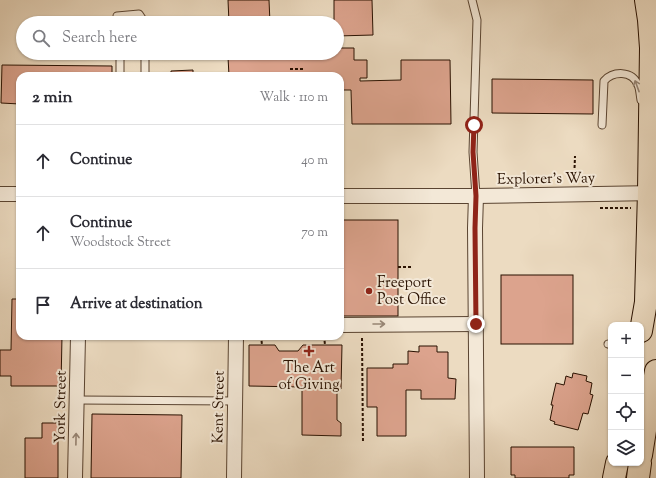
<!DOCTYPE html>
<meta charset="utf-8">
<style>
body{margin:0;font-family:"Sorts Mill Goudy",serif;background:#f2f2f3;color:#2b2b33}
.controls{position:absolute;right:12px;bottom:12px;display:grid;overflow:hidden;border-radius:8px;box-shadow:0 1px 3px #0004}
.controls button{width:36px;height:36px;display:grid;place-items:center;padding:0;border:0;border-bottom:1px solid #e1e1e2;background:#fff;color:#2b2b33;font:20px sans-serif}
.stop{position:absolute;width:12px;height:12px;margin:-9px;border:3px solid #8f2418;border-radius:50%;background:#fff}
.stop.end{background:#8f2418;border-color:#fff;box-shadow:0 1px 4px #0008}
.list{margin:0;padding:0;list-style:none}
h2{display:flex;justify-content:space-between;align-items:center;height:52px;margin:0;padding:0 16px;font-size:17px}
h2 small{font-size:13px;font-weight:400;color:#7c7c81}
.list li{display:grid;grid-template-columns:26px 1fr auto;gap:12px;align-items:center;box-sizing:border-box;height:72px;padding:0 16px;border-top:1px solid #e1e1e2}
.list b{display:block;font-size:15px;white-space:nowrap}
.list p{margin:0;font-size:13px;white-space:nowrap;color:#7c7c81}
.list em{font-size:13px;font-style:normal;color:#7c7c81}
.icon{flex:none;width:22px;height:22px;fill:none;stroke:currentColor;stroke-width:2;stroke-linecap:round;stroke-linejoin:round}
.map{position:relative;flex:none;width:656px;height:478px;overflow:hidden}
.search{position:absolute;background:#fff;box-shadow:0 1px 3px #0004;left:16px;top:16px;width:328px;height:44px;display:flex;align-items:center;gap:10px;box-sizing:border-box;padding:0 14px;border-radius:22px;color:#7c7c81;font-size:15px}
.panel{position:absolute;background:#fff;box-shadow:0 1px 3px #0004;left:16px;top:72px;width:328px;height:268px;border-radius:12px}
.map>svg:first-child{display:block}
.building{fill:#dca38d;stroke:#291101}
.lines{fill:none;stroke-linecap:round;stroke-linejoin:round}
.service-casing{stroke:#5a4431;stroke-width:9}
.minor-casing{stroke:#5a4431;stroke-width:16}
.primary-casing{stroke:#291101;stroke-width:24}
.path{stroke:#291101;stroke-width:2;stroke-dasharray:3 2;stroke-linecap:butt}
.service{stroke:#f3e8d7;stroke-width:7}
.minor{stroke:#f3e8d7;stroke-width:14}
.primary{stroke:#ecdbc1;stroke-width:22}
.oneway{stroke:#988777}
.route{stroke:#8f2418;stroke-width:5}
.poi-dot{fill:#8f2418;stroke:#f3e8d7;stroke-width:1.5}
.labels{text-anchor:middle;stroke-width:4;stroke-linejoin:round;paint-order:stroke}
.street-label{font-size:15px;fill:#291101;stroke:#f3e8d7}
.poi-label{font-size:15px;fill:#291101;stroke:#f3e8d7;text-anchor:start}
</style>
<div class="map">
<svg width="656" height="478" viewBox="0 0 656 478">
<rect width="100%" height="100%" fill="#ecdbc1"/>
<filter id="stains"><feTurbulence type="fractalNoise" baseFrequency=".005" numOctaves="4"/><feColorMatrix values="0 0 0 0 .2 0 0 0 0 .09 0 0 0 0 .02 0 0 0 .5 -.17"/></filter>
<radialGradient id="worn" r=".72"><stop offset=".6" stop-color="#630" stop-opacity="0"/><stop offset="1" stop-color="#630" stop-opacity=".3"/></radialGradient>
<g class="building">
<path d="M228 0H269L270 23H229Z"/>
<path d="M334 0H372L373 35 337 36V23H334Z"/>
<path d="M337 48H354V60H367V78H360V81L401 80V60H450L451 124H352L351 90H340V76H229L228 57H241V53H337Z"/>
<path d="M2 65 112 66V76H20V104L1 103Z"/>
<path d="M193 70V76H147V75L171 74V71Z"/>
<path d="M492 79 593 80V114L492 113Z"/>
<rect x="340" y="220" width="58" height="96"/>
<rect x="501" y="275" width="72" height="69"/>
<path d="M12 299H20V336H62L61 386H11V376H0V350H11Z"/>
<path d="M249 345H275L279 351H298L303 345H342L341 389 337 392V420L341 423V436L302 435V387L249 386Z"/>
<path d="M419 346H437V352H448V378L456 379 455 399H421V390H406V436H377V407H367V368H393V364H408V351L419 352Z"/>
<path d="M573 373 587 376 586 381 592 383 590 394 593 395 588 414 583 413 578 430 554 424 555 422 550 420 553 405H551L556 383 564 385 566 376 572 378Z"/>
<path d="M92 414 182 415 181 478H91Z"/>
<path d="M42 423H58V478H25V438H42Z"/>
<path d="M511 447H574V475H569V478H515V475H511Z"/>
</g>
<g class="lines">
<defs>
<g id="service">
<path d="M472 0 477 20 473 152 476 196"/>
<path d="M118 23 117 16 139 14 145 23"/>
<path d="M120 53V76"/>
<path d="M145 53V76"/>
<path d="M602 125 604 81C613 71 632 70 638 85 640 89 640 95 641 100"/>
<path d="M608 344 611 345"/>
<path d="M77 400 235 401"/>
</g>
<g id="minor">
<path d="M0 194H20"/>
<path d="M340 196H476L656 193"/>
<path d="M476 196 475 228 477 478"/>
<path d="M340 325 476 324"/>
<path d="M75 478 78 336"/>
<path d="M234 478 236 336"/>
</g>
<g id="primary">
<path d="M641 331 646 302 649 191 651 48 649 20 646 0"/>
<path d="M641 455 647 418 656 371"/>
<path d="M614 478 617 463"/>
<path d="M638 478 640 463"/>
</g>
</defs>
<use href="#service" class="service-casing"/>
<use href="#minor" class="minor-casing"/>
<use href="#primary" class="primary-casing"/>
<g class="path">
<path d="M290 69H305"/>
<path d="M574 183 575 156"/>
<path d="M600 208H631"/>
<path d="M398 267H413"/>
<path d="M261 336 262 345"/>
<path d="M324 336 325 345"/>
<path d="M362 338 363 443"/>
</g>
<use href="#service" class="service"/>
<use href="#minor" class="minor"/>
<use href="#primary" class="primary"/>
</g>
<defs><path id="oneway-shaft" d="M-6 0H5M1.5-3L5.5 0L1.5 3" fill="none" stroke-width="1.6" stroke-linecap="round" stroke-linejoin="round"/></defs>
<g class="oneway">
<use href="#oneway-shaft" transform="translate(637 86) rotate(-110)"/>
<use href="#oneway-shaft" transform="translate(379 324)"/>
<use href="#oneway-shaft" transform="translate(76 439) rotate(-89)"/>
</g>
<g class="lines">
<path class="route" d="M474 125 473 152 476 196 475 228 476 324"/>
</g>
<g class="poi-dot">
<circle cx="369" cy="291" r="4"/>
<path d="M307 345h4v4h4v4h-4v4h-4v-4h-4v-4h4z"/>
</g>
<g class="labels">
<g class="street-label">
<text transform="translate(546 178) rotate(-1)" y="5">Explorer's Way</text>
<text transform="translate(60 407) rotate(-89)" y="5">York Street</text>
<text transform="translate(218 407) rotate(-89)" y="5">Kent Street</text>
</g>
<g class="poi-label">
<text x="377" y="287">Freeport<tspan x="377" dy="17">Post Office</tspan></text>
<text x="309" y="372" text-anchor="middle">The Art<tspan x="309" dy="17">of Giving</tspan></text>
</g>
</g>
<rect width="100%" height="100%" filter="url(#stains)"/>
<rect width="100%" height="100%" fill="url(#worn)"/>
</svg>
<div class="controls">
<button>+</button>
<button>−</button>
<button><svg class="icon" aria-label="locate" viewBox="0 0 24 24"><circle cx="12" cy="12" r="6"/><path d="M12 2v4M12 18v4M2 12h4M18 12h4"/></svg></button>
<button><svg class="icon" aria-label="layers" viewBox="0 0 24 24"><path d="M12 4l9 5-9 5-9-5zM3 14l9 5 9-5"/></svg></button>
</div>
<div class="stop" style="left:474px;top:125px"></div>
<div class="stop end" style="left:476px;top:324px"></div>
<div class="search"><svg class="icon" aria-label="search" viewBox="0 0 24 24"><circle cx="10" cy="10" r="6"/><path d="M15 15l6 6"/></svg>Search here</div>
<section class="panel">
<h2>2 min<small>Walk · 110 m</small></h2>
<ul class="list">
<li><svg class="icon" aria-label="ahead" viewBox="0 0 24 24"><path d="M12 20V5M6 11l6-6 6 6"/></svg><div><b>Continue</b></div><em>40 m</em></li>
<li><svg class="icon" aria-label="ahead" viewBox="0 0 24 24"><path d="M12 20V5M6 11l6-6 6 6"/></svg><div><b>Continue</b><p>Woodstock Street</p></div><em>70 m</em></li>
<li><svg class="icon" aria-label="arrive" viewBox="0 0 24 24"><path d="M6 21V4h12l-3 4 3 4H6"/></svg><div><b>Arrive at destination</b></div></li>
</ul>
</section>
</div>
